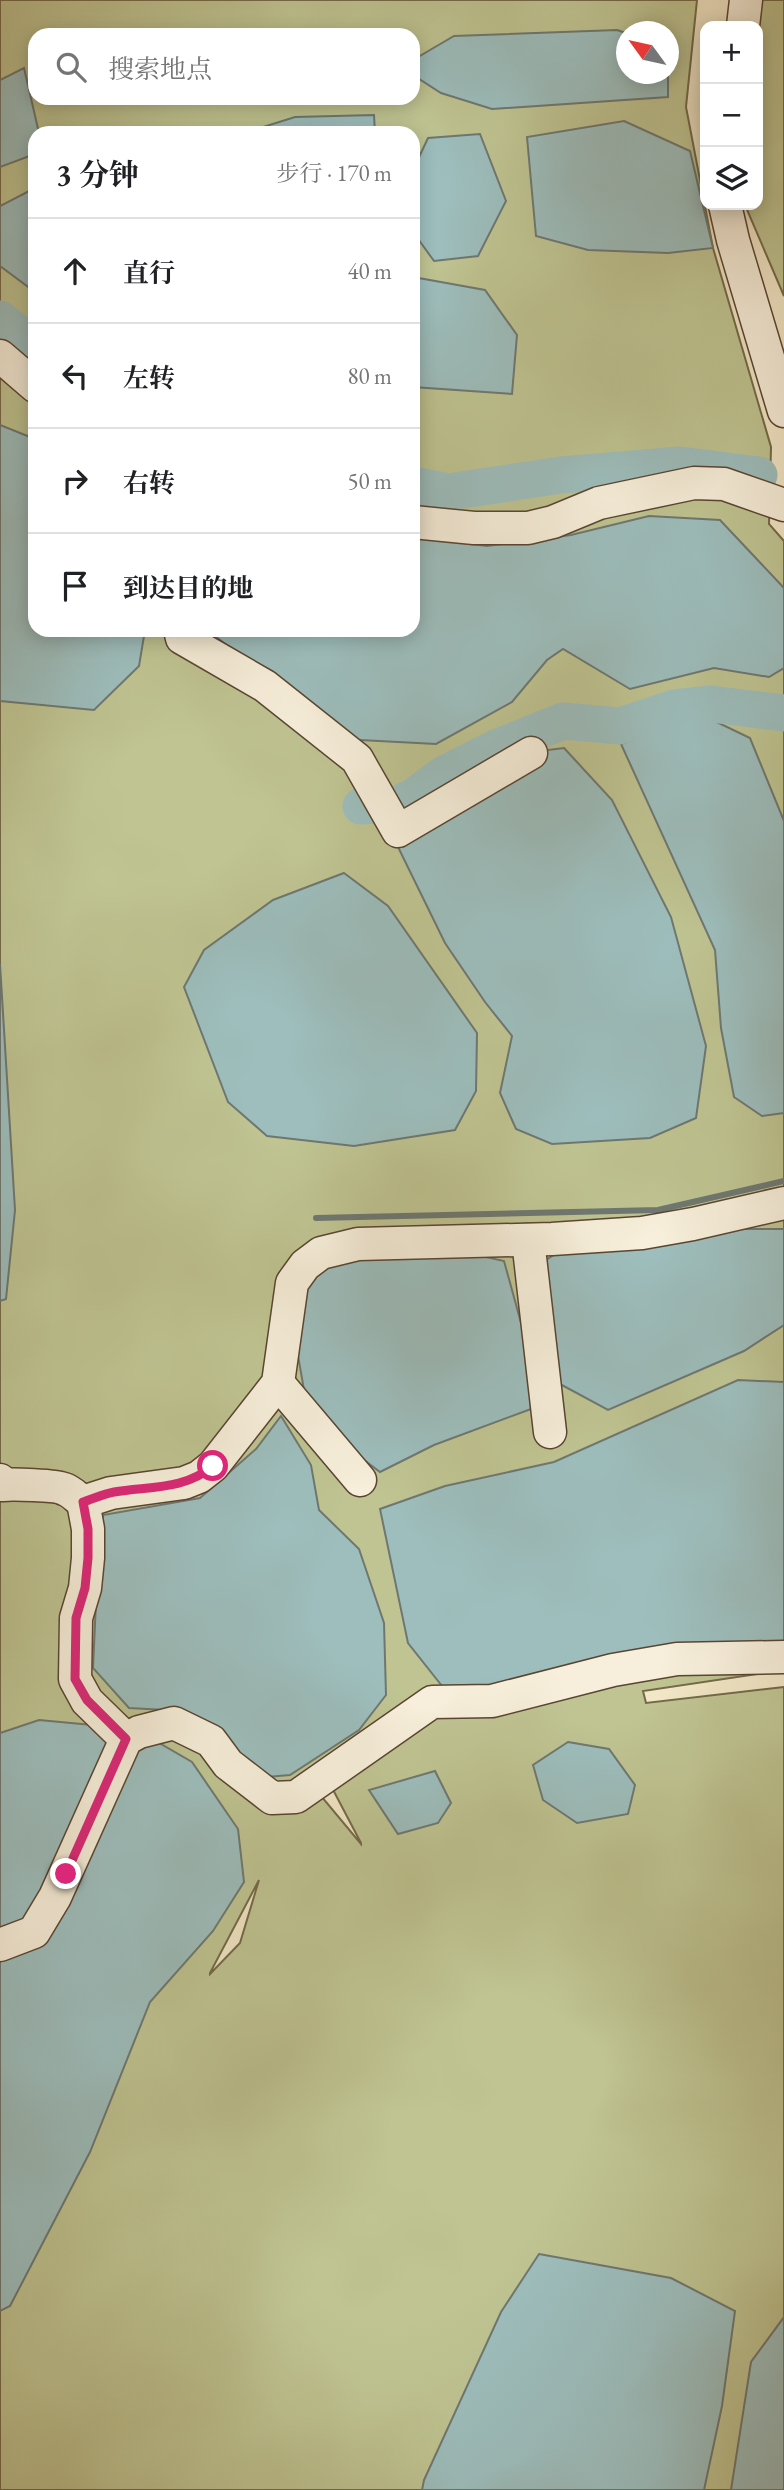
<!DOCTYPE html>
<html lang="zh">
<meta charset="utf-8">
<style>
body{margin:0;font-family:"EB Garamond","Noto Serif SC",serif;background:#f6f6f6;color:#202124}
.controls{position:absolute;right:21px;top:21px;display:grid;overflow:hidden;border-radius:14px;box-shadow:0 4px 18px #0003}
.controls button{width:63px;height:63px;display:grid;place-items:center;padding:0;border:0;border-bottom:2px solid #e0e0e0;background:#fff;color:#202124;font:35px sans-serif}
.compass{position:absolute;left:616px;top:21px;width:63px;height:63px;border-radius:50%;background:#fff;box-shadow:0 4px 18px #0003;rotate:303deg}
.stop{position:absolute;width:21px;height:21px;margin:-16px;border:5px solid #db2777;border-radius:50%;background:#fff}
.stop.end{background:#db2777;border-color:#fff;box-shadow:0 2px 7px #0008}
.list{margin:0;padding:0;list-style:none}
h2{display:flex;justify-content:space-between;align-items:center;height:91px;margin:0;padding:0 28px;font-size:30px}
h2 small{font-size:23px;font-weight:400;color:#757577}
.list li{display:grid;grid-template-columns:46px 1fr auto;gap:21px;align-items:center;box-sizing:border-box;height:105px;padding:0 28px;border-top:2px solid #e0e0e0}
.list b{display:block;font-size:26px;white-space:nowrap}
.list em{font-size:23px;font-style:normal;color:#757577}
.icon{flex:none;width:38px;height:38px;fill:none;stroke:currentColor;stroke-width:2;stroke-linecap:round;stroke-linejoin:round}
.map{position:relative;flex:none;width:784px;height:2490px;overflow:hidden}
.search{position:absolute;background:#fff;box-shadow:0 4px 18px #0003;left:28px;top:28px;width:392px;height:77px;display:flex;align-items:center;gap:18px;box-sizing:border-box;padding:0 24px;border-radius:21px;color:#757577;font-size:26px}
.panel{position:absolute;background:#fff;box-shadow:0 4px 18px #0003;left:28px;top:126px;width:392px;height:511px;border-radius:21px}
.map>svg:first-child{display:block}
.green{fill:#bfc492;stroke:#746a49;stroke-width:2;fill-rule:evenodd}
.water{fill:#9dbebd;stroke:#6e7871;stroke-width:2}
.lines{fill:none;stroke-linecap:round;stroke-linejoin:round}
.stream{stroke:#6e7871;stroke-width:6}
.river{stroke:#9dbebd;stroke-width:37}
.minor-casing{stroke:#5a4532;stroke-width:35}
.minor{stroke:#f7efdb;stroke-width:32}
.route{stroke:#db2777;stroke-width:9}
</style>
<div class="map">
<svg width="784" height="2490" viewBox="0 0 784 2490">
<rect width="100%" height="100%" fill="#f2e7c7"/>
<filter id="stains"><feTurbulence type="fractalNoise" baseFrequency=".00286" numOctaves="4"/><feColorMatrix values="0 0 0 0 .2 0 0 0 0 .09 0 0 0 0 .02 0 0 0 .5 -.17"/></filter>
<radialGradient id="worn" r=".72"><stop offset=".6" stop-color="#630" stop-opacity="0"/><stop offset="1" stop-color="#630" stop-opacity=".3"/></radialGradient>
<g class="green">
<path d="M0 0H697L686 107 713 248 771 447 769 524 784 541V1670L643 1691 646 1703 784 1687V2490H0ZM626 32H668V74H626ZM35 35H413V98H35ZM35 133H413V630H35ZM330 1784 361 1843V1844L321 1796ZM259 1880 240 1943 210 1974V1973Z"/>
<path d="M761 0H784V296L745 205H758V28Z"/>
</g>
<g class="water">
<path d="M617 30 626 33V74H668V97L492 109 441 93 413 75V60L454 36Z"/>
<path d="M24 68 39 133H35V154L0 167V80Z"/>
<path d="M374 115 375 133H244L295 117Z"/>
<path d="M624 121 690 151 713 248 668 253 588 250 536 236 527 137Z"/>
<path d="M480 134 506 201 478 256 434 261 413 232V170L428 138Z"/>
<path d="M35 188V292L0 266V206Z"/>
<path d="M413 277 485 290 517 335 512 394 413 387Z"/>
<path d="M0 425 35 439V630H145L139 666 94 710 0 701Z"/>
<path d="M649 516 720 520 784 588V668L769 677 714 668 630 689 563 649 547 660 512 702 436 744 341 739 208 630H413V537L487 546 571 535Z"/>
<path d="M700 714 750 738 784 821V1113L762 1116 734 1097 721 1028 715 950 621 744Z"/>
<path d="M564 748 612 800 671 917 706 1046 696 1118 650 1138 552 1144 516 1129 500 1093 512 1036 485 1002 445 943 398 847 515 754Z"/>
<path d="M344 873 388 906 477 1033 476 1091 455 1130 354 1146 267 1136 228 1102 184 987 204 950 273 900Z"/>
<path d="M0 964 15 1210 6 1299 0 1301Z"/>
<path d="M734 1229H784V1325L744 1351 608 1410 560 1384 540 1264 575 1241Z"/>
<path d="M419 1242 504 1261 526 1341 531 1409 434 1445 380 1472 309 1418 295 1339 299 1268Z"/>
<path d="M738 1380 784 1382V1660L446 1691 408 1643 380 1509 445 1486 554 1462Z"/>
<path d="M281 1416 311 1465 319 1510 359 1549 384 1623 386 1695 359 1730 290 1775 255 1778 184 1711 129 1708 93 1668 97 1580 103 1515 200 1498 256 1449Z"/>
<path d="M39 1720 135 1729 192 1762 238 1829 244 1882 213 1931 150 2002 90 2152 10 2306 0 2311V1733Z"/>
<path d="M568 1742 609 1749 635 1785 628 1814 577 1823 543 1800 533 1765Z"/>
<path d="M435 1771 451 1803 438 1823 398 1834 369 1790Z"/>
<path d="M539 2254 671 2278 735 2311 722 2406 704 2490H422L424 2480 501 2312Z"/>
<path d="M784 2317V2490H731L751 2362Z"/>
</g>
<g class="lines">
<path class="stream" d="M316 1218 658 1210 784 1181"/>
<g class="river">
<path d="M0 319 35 347"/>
<path d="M413 485 448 492 561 475 680 465 759 475"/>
<path d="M361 806 398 804 413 797 444 774 496 748 563 721 620 726 674 708 711 704 784 713"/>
</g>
<defs>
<g id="minor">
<path d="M743 26 746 0"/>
<path d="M725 205 733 240 784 411"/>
<path d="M0 356 35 386"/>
<path d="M413 522 474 528H528L553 522 599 503 694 483 724 484 784 505"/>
<path d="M180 630 182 638 265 686 357 759 398 831 531 753"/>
<path d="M528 1240 550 1432"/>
<path d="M278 1383 360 1480"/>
<path d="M0 1480 2 1485C12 1484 56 1485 64 1489 71 1491 77 1498 83 1502L111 1493 184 1483 199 1477 213 1466 278 1383 292 1283 305 1265 321 1253 358 1244 552 1239 642 1233 693 1224 784 1203"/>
<path d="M83 1502 88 1529V1558L85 1588 76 1618 75 1679 87 1701 126 1739"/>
<path d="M0 1945 34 1932 55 1897 126 1739 139 1732 174 1723 211 1741 228 1764 272 1798 296 1797 432 1702 492 1701 613 1670 677 1659 784 1657"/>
</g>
</defs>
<use href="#minor" class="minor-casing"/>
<use href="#minor" class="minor"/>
</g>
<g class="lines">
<path class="route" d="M66 1874 126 1739 87 1700 75 1679 76 1618 85 1588 88 1558V1529L83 1502C93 1499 103 1494 114 1492 150 1486 184 1490 213 1466"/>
</g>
<rect width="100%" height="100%" filter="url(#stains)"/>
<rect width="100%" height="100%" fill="url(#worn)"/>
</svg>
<div class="controls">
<button>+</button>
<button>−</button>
<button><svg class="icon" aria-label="layers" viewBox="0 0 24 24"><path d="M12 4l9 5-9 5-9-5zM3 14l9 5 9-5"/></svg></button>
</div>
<svg class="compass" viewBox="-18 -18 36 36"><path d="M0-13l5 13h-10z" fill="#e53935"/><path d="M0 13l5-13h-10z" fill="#757577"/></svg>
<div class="stop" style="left:213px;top:1466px"></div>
<div class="stop end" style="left:66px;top:1874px"></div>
<div class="search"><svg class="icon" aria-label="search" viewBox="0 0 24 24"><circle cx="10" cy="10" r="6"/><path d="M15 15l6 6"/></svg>搜索地点</div>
<section class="panel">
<h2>3 分钟<small>步行 · 170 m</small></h2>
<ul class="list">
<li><svg class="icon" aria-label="ahead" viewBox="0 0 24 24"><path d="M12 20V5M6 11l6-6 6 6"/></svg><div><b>直行</b></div><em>40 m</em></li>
<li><svg class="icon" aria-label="left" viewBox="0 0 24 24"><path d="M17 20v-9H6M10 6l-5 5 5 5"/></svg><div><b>左转</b></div><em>80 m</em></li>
<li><svg class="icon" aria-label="right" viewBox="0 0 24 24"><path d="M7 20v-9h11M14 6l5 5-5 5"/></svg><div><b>右转</b></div><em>50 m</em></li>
<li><svg class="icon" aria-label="arrive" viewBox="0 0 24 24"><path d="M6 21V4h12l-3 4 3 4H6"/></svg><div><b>到达目的地</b></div></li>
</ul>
</section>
</div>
